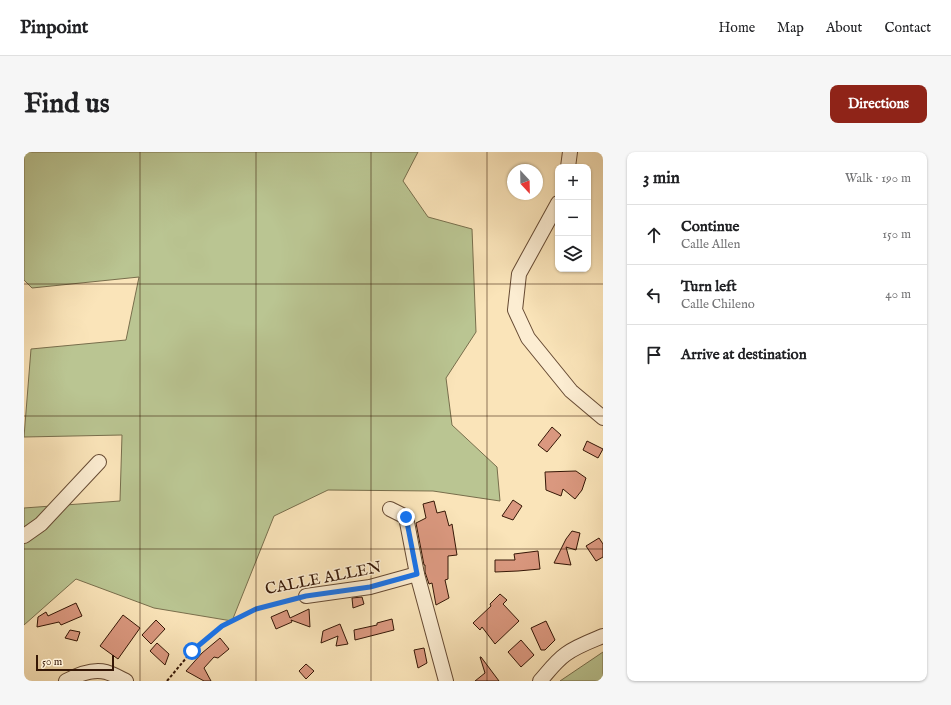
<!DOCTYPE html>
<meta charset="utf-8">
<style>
body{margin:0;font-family:"IM FELL English",serif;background:#f6f6f6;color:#202124}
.controls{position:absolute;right:12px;top:12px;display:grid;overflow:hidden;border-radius:8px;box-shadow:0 1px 3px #0004}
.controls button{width:36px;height:36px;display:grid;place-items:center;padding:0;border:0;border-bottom:1px solid #e0e0e0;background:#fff;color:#202124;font:20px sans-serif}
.compass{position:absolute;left:483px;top:12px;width:36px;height:36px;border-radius:50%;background:#fff;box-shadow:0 1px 3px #0004;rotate:158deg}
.scale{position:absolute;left:12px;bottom:10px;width:78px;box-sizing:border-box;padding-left:4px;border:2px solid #351706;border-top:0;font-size:11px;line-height:14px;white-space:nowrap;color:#351706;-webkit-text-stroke:3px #fcedd2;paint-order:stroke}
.stop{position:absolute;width:12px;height:12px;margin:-9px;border:3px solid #1a73e8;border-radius:50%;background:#fff}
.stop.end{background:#1a73e8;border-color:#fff;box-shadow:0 1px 4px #0008}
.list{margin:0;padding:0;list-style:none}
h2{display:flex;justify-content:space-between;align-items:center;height:52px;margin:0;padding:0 16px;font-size:17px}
h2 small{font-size:13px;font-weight:400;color:#757577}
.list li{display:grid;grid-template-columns:26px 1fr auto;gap:12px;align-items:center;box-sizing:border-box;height:60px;padding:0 16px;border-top:1px solid #e0e0e0}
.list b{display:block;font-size:15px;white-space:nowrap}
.list p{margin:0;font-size:13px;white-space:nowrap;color:#757577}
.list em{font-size:13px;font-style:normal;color:#757577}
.icon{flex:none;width:22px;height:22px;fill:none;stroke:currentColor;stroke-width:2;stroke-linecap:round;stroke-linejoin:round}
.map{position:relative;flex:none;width:579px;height:529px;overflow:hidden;border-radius:8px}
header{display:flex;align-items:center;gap:24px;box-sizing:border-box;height:56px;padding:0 20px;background:#fff;border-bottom:1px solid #e0e0e0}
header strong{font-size:19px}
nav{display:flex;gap:22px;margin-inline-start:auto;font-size:14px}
.intro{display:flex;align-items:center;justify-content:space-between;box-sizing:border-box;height:96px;padding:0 24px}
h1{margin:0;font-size:28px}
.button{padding:10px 18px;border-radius:8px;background:#8f2418;color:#fff;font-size:14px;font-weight:700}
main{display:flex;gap:24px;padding:0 24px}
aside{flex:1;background:#fff;border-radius:8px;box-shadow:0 1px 3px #0004}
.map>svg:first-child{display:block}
.green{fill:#bac592;stroke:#786e4c}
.building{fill:#da987f;stroke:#351706}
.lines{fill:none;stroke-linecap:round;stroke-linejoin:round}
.minor-casing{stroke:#664a33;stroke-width:16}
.path{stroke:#351706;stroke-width:2;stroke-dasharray:3 2;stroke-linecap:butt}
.minor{stroke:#fcedd2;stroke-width:14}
.route{stroke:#1a73e8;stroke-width:5}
.grid{fill:none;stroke:#351706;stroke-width:1;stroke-opacity:0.55}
.labels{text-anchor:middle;stroke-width:3;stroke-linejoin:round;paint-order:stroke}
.street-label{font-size:16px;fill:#351706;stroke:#fcedd2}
</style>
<header>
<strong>Pinpoint</strong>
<nav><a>Home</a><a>Map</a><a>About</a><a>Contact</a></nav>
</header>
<div class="intro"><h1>Find us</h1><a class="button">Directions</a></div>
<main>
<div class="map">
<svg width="579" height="529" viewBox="0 0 579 529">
<rect width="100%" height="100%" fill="#fae4b9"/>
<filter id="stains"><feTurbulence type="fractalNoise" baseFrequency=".005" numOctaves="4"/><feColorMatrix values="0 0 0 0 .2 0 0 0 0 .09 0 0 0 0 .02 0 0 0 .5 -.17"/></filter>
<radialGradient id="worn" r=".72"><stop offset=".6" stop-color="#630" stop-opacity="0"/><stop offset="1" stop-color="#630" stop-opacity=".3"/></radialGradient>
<g class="green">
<path d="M0 0H394L379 29 404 65 448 77 452 180 422 226 428 273 473 315 476 349 409 339 304 338 250 364 208 469 130 456 52 427 0 473V356L96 349 98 283 0 285 7 197 102 188 115 125 8 136 0 128Z"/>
<path d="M579 500V529H536Z"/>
</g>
<g class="building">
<path d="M528 275 537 283 523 300 514 293Z"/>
<path d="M563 289 579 297 574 306 559 298Z"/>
<path d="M552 319 562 326 558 338 551 347 539 337 537 344 522 338 521 320Z"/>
<path d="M489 348 498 354 489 368 478 364Z"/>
<path d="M410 349 413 361 421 359 425 374 428 372 433 403 424 404V427L421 428 425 446 412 453 408 431 405 432 401 420V413H400L392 371 402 366 399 352Z"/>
<path d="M548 379 556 381 552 398 542 395 547 413 530 411 542 387Z"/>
<path d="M575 386 579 392V405L572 409 562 394Z"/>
<path d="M514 399 516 417 494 419 471 420V408H491L490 402Z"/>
<path d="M476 442 483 448 479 452 495 469 471 492 458 475 456 478 449 471 467 454 466 452Z"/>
<path d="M338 445 340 452 329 456 328 446Z"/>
<path d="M52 451 58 464 37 473 35 470 13 475 14 465 22 460 24 464Z"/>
<path d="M285 457 286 475 267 468 268 470 252 477 247 465 263 458 266 466Z"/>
<path d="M99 463 116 476 94 507 76 494Z"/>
<path d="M368 467 370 478 331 488 330 478 353 473V471Z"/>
<path d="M132 468 141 477 127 492 118 483Z"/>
<path d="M522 469 531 488 521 498H517L507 476Z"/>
<path d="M316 472 324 492 312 494 314 484 297 491 299 479Z"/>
<path d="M46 478 56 480 53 489 41 486Z"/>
<path d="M196 486 205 497 194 506 190 505 180 516 187 529H180L162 519 178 501Z"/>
<path d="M497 488 510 503 497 515 484 500Z"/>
<path d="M133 491 145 502 141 513 126 499Z"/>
<path d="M400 496 403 511 394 516 390 498Z"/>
<path d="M456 505H457L475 529H451L461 521Z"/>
<path d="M282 512 290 519 282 527 275 519Z"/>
</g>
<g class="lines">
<defs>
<g id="minor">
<path d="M544 15 546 0"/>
<path d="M534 51 495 122 491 158 504 186 547 239 579 266"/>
<path d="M366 357 382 365 393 422 422 529"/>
<path d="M0 384 17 372 75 310"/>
<path d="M282 444 346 435 393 422"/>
<path d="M42 529C53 523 68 516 82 520 89 522 96 526 102 529"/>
<path d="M516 529C524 520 532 509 542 502 553 494 567 489 579 484"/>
</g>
</defs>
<use href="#minor" class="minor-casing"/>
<path class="path" d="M143 529 168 499 198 474 232 457 271 447"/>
<use href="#minor" class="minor"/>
</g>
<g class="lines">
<path class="route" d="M168 499 198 474 232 457 282 444 346 435 393 422 382 365"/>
</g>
<path class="grid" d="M116 0V529M232 0V529M347 0V529M463 0V529M0 132H579M0 264H579M0 397H579"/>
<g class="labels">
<g class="street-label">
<text transform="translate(299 425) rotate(-11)" y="6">CALLE ALLEN</text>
</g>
</g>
<rect width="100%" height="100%" filter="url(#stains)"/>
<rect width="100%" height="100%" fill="url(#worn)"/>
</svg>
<div class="controls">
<button>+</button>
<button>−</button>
<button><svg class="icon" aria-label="layers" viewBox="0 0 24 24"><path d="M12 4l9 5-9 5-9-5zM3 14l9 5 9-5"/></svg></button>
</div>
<svg class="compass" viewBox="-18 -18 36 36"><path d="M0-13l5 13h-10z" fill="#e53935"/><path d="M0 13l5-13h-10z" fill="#757577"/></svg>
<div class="scale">50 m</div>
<div class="stop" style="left:168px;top:499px"></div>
<div class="stop end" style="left:382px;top:365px"></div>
</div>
<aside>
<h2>3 min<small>Walk · 190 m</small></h2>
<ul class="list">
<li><svg class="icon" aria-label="ahead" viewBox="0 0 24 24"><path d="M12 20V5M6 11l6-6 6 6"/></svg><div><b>Continue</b><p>Calle Allen</p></div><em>150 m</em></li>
<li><svg class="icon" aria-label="left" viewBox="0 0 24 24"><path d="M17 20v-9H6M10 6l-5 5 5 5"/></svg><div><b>Turn left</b><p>Calle Chileno</p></div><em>40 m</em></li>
<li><svg class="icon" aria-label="arrive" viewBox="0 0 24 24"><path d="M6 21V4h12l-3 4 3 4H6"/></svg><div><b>Arrive at destination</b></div></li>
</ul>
</aside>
</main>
